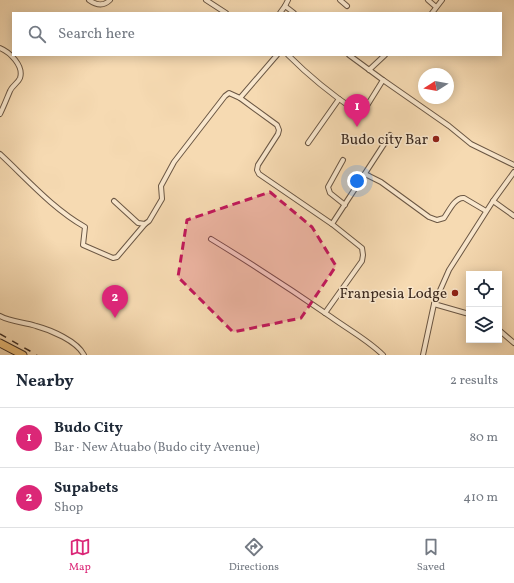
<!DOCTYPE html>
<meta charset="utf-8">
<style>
body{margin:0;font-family:Vollkorn,serif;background:#f6f6f7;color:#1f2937}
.controls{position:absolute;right:12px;bottom:12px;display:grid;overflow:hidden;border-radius:0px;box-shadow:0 2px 10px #0003}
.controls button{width:36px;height:36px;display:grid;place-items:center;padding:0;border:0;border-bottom:1px solid #e0e1e3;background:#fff;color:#1f2937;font:20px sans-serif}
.compass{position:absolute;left:418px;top:68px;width:36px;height:36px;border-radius:50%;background:#fff;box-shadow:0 2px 10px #0003;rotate:259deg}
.you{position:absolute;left:357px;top:181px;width:14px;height:14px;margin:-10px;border:3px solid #fff;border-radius:50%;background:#1a73e8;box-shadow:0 0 0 6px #1a73e833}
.badge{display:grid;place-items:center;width:26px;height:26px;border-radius:50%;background:#db2777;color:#fff;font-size:13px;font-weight:700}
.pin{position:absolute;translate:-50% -33px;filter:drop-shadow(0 1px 2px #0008)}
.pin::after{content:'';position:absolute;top:21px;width:14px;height:12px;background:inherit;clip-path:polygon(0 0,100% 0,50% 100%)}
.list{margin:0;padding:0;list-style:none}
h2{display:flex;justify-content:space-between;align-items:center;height:52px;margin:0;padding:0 16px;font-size:17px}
h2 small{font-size:13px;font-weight:400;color:#747a83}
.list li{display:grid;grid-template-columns:26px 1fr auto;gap:12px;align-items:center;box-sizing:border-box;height:60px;padding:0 16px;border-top:1px solid #e0e1e3}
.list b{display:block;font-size:15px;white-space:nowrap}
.list p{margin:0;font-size:13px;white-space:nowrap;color:#747a83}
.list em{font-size:13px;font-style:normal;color:#747a83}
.icon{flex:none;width:22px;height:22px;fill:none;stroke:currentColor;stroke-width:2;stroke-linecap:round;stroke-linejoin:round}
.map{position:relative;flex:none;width:514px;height:355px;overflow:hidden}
.search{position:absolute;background:#fff;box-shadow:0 2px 10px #0003;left:12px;right:12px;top:12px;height:44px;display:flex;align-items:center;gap:10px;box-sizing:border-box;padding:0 14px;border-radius:0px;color:#747a83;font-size:15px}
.sheet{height:172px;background:#fff}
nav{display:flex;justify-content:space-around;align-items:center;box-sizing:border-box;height:56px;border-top:1px solid #e0e1e3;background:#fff;font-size:11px;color:#747a83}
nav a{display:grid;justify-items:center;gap:2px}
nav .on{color:#db2777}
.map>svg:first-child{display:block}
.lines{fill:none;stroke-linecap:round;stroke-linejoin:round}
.street-casing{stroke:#6b5744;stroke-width:6}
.primary-casing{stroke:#3d2b20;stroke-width:9}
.street{stroke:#f9e7cd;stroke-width:4}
.primary{stroke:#ebbd79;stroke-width:7}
.rail{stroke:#3d2b20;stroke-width:1.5;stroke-dasharray:7 7;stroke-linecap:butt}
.marked{fill:#c2185b;fill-opacity:0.2;stroke:#c2185b;stroke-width:3;stroke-dasharray:8 5;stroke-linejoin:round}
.poi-dot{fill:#8f2418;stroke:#f9e7cd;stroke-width:1.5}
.labels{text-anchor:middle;stroke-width:3;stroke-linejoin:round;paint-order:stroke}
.poi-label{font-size:15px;fill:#3d2b20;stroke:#f9e7cd;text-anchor:end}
</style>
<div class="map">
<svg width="514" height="355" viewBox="0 0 514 355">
<rect width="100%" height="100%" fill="#f6dab2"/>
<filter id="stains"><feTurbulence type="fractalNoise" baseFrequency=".005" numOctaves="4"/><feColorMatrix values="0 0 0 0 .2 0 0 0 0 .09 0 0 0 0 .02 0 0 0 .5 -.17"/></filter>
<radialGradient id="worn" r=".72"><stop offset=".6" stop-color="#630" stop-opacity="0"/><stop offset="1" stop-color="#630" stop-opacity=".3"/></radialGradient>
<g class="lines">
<defs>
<g id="street">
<path d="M89 0C96 5 103 7 110 0"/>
<path d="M206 0 226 13"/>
<path d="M340 0 347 6"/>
<path d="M428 0 436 7"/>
<path d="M285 6 288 0"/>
<path d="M280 13 285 6 294 13"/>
<path d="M432 13 442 0"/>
<path d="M0 48C10 52 24 66 20 78 18 83 12 86 10 91 7 98 4 106 0 114"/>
<path d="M288 55C309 76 331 94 356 111H361L365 109 383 80 449 126 471 144 514 165"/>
<path d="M349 55 383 80"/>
<path d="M369 70 385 55"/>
<path d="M240 98 277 55"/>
<path d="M308 143 339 99"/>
<path d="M0 154C27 179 52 208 85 227L83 245 113 258 117 257 145 224"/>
<path d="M343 160 328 187 330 193 345 205"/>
<path d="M365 174 381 182 429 217 437 220 444 218C449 211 455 197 464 198L486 211"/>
<path d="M114 201 138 223 145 224 149 221 162 199 161 186 174 162 225 96 229 93 240 98 277 125 279 130 278 134 258 165 257 170 259 174 332 224 362 248 363 255 362 261 325 313"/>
<path d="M493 201 514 216"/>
<path d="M332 224 390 135"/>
<path d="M211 239C252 264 292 290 331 317 349 330 368 340 383 355"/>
<path d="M434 304 469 314"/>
<path d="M0 316C11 322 24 322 36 326 51 330 77 341 84 355"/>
<path d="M499 330 514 343"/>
<path d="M423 355 434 304 449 270 493 201 514 172"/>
</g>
<path id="primary" d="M0 343 23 355"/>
</defs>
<use href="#street" class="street-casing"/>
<use href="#primary" class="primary-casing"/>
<use href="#street" class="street"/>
<use href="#primary" class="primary"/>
<path class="rail" d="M0 334 37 355"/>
</g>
<path class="marked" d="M270 192 312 227 336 266 301 318 233 332 178 277 187 220Z"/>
<g class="poi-dot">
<circle cx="436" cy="139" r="4"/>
<circle cx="455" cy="293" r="4"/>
</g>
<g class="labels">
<g class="poi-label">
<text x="428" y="144">Budo city Bar</text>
<text x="447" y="298">Franpesia Lodge</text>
</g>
</g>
<rect width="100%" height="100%" filter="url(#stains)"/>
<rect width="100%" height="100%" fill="url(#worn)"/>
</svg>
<div class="controls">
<button><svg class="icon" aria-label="locate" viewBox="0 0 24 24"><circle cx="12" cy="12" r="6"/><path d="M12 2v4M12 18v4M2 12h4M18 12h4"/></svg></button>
<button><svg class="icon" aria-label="layers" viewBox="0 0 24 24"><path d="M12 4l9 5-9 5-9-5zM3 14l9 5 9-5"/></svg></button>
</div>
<svg class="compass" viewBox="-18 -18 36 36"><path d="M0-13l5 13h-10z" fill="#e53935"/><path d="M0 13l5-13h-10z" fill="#747a83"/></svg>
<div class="you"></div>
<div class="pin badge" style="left:357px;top:127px">1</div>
<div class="pin badge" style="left:115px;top:318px">2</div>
<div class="search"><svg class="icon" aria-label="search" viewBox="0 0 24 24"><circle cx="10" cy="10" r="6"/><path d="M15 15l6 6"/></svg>Search here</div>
</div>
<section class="sheet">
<h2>Nearby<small>2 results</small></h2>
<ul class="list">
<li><span class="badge">1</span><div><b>Budo City</b><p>Bar · New Atuabo (Budo city Avenue)</p></div><em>80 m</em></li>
<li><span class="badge">2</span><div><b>Supabets</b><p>Shop</p></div><em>410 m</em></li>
</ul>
</section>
<nav>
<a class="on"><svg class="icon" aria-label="map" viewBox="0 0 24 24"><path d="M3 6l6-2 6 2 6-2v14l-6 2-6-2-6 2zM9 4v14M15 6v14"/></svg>Map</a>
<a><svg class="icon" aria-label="directions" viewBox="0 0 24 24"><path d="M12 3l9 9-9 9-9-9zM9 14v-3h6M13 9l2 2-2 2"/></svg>Directions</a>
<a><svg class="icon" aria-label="saved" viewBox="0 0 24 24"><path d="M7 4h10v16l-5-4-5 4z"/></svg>Saved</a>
</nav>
